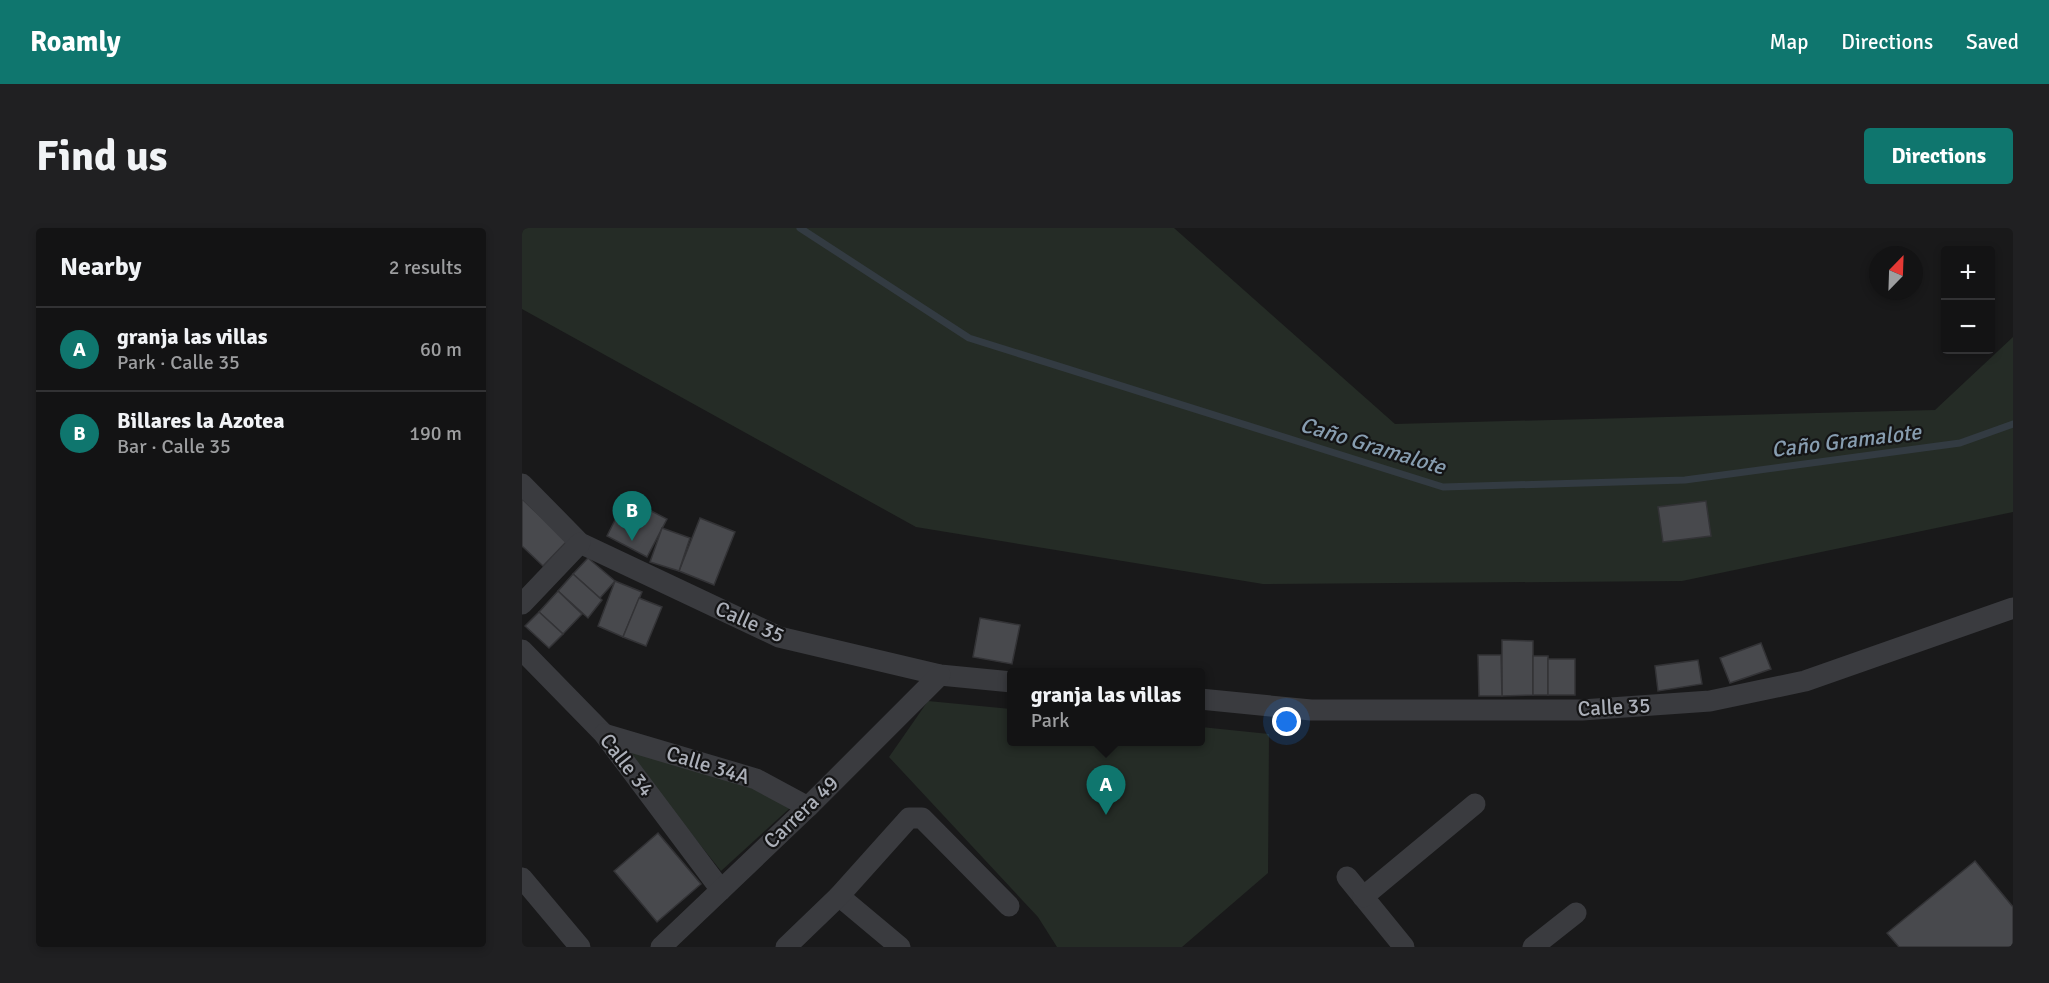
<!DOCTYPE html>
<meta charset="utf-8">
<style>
body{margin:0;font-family:Signika,sans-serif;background:#202022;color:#f1f3f6}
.controls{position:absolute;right:18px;top:18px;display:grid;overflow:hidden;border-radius:6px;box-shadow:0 3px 9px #0003}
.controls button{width:54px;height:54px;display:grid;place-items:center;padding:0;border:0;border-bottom:2px solid #323234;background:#131314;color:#f1f3f6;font:30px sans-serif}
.compass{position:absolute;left:1347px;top:18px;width:54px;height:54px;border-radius:50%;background:#131314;box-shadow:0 3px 9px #0003;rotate:23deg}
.you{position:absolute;left:765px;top:494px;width:21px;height:21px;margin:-15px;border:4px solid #fff;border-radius:50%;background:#1a73e8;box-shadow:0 0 0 9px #1a73e833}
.badge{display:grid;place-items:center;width:39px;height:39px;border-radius:50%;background:#0f766e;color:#fff;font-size:20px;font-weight:700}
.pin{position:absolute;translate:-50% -50px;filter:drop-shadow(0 2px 3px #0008)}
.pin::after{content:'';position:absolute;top:32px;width:21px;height:18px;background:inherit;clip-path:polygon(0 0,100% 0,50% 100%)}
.popup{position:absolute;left:485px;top:440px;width:198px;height:78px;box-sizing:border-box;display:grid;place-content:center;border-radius:6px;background:#131314;filter:drop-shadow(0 2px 4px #0005);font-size:20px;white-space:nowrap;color:#9d9ea0}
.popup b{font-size:22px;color:#f1f3f6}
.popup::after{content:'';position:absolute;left:50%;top:100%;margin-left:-12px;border:12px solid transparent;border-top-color:#131314}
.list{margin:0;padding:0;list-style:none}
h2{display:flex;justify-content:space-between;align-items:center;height:78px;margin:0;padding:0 24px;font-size:26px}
h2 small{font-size:20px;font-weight:400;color:#9d9ea0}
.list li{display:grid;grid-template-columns:39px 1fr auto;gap:18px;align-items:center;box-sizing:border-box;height:84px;padding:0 24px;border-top:2px solid #323234}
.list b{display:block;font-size:22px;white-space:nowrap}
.list p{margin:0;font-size:20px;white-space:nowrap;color:#9d9ea0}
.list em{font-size:20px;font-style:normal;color:#9d9ea0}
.map{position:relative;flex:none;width:1491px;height:719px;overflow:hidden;border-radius:6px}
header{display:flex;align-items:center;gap:36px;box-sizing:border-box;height:84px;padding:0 30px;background:#0f766e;color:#fff}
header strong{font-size:28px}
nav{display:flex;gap:33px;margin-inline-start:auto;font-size:21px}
.intro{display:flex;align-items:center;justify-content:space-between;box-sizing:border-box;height:144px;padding:0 36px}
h1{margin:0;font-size:42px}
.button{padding:15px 27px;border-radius:6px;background:#0f766e;color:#fff;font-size:21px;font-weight:700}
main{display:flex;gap:36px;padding:0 36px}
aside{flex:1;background:#131314;border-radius:6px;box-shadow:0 3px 9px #0003}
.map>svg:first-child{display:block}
.green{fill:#252c26}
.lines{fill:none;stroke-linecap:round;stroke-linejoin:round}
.stream{stroke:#333b42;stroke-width:7}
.building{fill:#48494d;stroke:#333336;stroke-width:1.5}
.minor{stroke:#3a3b3f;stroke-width:21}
.labels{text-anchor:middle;stroke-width:4.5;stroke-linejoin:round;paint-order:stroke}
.street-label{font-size:21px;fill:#acb0b9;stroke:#141415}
.water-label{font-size:22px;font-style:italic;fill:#879db0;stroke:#141415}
</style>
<header>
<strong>Roamly</strong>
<nav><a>Map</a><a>Directions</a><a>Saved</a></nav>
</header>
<div class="intro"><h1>Find us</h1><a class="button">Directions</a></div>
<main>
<aside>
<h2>Nearby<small>2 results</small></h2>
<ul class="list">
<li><span class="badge">A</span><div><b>granja las villas</b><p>Park · Calle 35</p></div><em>60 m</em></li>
<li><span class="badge">B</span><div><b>Billares la Azotea</b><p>Bar · Calle 35</p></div><em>190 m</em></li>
</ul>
</aside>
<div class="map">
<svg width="1491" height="719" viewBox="0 0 1491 719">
<rect width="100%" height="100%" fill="#19191a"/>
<g class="green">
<path d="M0 0H652L873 196 1413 182 1491 109V284L1160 353 741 356 394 299 0 81Z"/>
<path d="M406 473 489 481 490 514H678L679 499 747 506 746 645 660 719H535L516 689 367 529Z"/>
<path d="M101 520 228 557 268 580 199 643Z"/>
</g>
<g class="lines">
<path class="stream" d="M278 0 447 110 921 259 1163 252 1438 215 1491 196"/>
</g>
<g class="building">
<path d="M104 270 145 291 125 329 85 308Z"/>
<path d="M0 271 45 313 21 338 0 318Z"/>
<path d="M1184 273 1189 308 1141 314 1136 279Z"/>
<path d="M178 290 213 304 192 357 157 343Z"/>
<path d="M140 300 168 310 157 343 128 334Z"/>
<path d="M66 330 93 353 78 370 51 346Z"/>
<path d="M51 346 80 372 66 390 36 363Z"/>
<path d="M93 353 120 364 101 409 76 398Z"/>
<path d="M36 363 60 386 41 406 17 384Z"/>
<path d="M117 370 140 379 124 418 101 409Z"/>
<path d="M17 384 41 406 27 420 3 398Z"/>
<path d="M458 390 498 397 490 436 451 429Z"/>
<path d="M980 412 1011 413V467L980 468Z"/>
<path d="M1239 415 1249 441 1208 455 1198 430Z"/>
<path d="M956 427H979L980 468H957Z"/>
<rect x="1011" y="428" width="15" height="39"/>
<rect x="1026" y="431" width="27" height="36"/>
<path d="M1176 432 1180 456 1136 463 1133 438Z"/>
<path d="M136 605 179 656 135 694 92 643Z"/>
<path d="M1453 633 1491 679V719H1377L1365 705Z"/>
</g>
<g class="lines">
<g class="minor">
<path d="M0 256 58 315 257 409 418 447 490 454"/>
<path d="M0 376 58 315"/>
<path d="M0 422 82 506 199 662"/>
<path d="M678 471 789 482H1060L1188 473 1283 453 1491 380"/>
<path d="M82 506 234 551 286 579"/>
<path d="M825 649 882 719"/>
<path d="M0 650 58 719"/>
<path d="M317 668 378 719"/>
<path d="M841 669 953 576"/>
<path d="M139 719 286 579 418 447"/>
<path d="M264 719 317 668 387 590H400L487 678"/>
<path d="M1011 719 1054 685"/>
</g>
</g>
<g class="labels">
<g class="street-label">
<text transform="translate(228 394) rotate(24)" y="7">Calle 35</text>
<text transform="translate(1092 479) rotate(-3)" y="7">Calle 35</text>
<text transform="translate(105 537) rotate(52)" y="7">Calle 34</text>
<text transform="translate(186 537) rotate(17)" y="7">Calle 34A</text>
<text transform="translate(279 584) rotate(-44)" y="7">Carrera 49</text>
</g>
<g class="water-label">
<text transform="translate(1324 212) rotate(-7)" y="8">Caño Gramalote</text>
<text transform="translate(851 217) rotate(17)" y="8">Caño Gramalote</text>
</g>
</g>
</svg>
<div class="controls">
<button>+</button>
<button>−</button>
</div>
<svg class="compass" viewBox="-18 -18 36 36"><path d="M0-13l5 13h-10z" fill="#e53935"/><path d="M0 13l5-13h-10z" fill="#9d9ea0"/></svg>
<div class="you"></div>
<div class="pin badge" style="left:584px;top:587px">A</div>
<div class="popup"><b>granja las villas</b>Park</div>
<div class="pin badge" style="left:110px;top:313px">B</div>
</div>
</main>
